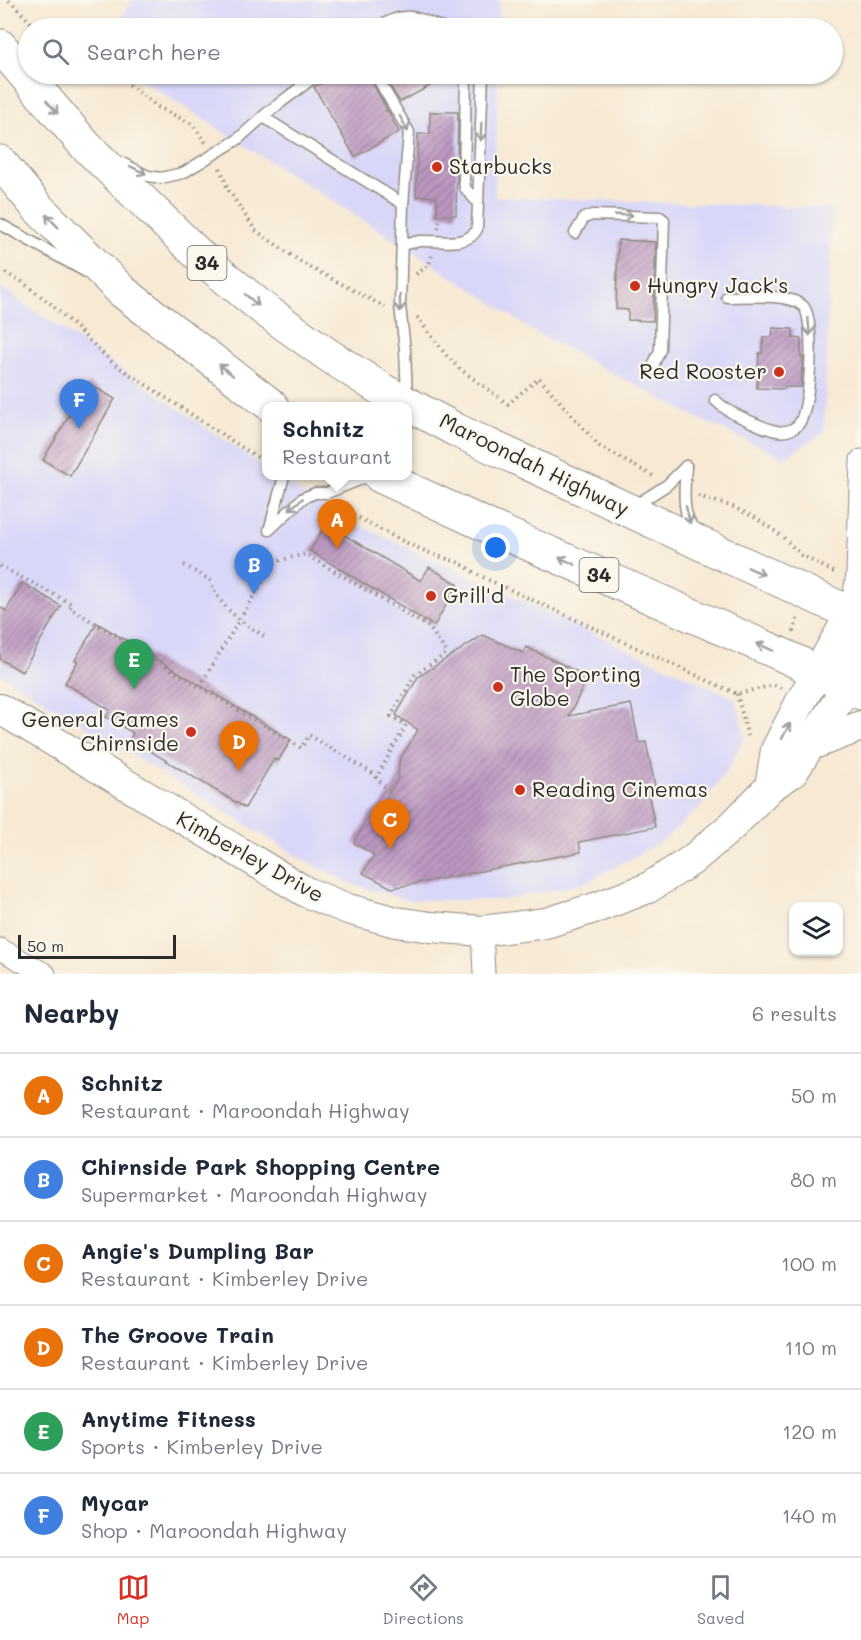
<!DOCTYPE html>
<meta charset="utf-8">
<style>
body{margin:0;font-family:Mali,sans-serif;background:#f6f6f7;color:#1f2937}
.controls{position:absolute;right:18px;bottom:18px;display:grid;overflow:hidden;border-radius:12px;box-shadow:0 2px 4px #0004}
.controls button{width:54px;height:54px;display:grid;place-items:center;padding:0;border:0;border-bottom:2px solid #e0e1e3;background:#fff;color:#1f2937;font:30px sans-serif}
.scale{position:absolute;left:18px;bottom:15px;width:158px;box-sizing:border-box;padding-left:6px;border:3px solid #2b2b2b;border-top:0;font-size:16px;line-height:21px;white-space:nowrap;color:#2b2b2b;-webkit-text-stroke:4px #fbf7ec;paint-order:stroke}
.you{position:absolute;left:496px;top:548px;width:21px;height:21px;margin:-15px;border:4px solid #fff;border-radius:50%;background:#1a73e8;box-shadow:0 0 0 9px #1a73e833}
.badge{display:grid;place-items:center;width:39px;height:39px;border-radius:50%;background:#d93025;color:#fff;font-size:20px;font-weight:700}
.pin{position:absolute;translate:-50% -50px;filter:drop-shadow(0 2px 3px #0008)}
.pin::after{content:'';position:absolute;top:32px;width:21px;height:18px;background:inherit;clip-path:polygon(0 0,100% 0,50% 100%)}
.popup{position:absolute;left:262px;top:402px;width:150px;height:78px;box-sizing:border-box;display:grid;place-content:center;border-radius:12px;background:#fff;filter:drop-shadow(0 2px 4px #0005);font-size:20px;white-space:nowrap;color:#747a83}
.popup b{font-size:22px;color:#1f2937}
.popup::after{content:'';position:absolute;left:50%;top:100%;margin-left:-12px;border:12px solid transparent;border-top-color:#fff}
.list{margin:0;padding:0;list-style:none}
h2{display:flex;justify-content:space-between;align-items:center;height:78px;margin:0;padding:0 24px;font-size:26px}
h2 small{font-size:20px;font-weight:400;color:#747a83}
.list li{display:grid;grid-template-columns:39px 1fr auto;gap:18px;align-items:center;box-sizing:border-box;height:84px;padding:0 24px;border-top:2px solid #e0e1e3}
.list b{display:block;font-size:22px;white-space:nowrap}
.list p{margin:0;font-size:20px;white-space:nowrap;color:#747a83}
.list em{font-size:20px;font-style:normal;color:#747a83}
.icon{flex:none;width:33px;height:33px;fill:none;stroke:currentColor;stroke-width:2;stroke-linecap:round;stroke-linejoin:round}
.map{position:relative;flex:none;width:861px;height:974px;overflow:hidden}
.search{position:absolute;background:#fff;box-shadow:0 2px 4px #0004;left:18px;right:18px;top:18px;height:66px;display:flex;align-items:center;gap:15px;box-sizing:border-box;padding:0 21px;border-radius:33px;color:#747a83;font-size:22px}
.sheet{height:582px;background:#fff}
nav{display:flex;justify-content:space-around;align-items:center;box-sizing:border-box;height:84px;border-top:2px solid #e0e1e3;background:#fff;font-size:16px;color:#747a83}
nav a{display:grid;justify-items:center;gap:3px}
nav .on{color:#d93025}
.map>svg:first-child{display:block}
.built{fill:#d8d7f8}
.building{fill:url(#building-hatch)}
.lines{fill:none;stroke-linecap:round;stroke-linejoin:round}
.service-casing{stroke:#918a80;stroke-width:13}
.minor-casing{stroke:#918a80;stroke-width:23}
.secondary-casing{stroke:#918a80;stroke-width:32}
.trunk-casing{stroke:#918a80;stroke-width:35}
.path{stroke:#918a80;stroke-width:4;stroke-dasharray:1.5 4.5;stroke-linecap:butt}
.service{stroke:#fff;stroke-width:10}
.minor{stroke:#fff;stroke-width:21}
.secondary{stroke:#fff;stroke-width:30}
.trunk{stroke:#fff;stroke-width:33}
.oneway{stroke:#a0a0a0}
.poi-dot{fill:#c8321e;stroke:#fbf7ec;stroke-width:2}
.labels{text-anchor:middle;stroke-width:4.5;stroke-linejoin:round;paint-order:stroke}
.shield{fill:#fbf7ec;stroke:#696865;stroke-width:1.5}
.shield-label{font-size:20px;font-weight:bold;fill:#2b2b2b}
.poi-label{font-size:21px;fill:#2b2b2b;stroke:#fbf7ec;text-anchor:start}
.street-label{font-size:21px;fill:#2b2b2b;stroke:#fbf7ec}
</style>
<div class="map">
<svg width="861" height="974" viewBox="0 0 861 974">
<defs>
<pattern id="building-hatch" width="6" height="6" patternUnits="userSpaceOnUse" patternTransform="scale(1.5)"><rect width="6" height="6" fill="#bc98c1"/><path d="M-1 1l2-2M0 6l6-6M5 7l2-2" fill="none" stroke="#997c9d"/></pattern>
</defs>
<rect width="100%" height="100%" fill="#fbf7ec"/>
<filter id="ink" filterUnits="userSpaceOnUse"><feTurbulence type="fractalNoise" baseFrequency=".0167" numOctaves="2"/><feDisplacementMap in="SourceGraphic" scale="12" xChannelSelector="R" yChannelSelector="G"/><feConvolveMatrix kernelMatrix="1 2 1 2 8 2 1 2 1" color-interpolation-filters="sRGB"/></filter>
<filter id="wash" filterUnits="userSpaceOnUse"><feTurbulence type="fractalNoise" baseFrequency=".008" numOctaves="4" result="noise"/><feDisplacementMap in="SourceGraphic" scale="24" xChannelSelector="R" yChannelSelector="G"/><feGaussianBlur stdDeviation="1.35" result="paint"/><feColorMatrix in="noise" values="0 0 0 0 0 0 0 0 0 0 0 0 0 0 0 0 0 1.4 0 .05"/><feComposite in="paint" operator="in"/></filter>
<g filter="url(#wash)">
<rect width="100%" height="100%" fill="#f7e9d4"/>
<g class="built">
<path d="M133 0H500L499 28H115Z"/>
<path d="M132 74H498L495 197 832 208 824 433 784 458 698 418 529 329 492 302Z"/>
<path d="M0 287 266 468V476H277L334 514 736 699 745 737 727 770 700 807 664 840 624 862 582 884 504 900H407L349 883 299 857 0 674Z"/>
</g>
<g id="blocks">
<g class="building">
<path d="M339 74H368L387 110 385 111H388L399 132 355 157 314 87Z"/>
<path d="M383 74H452L400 102Z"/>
<path d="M430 112H458L456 215H437V197L416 196 418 134H430Z"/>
<path d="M618 240 656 242 653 321 628 320V310L616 309Z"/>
<path d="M773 328 793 329V338L801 339V357H803L801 387H785V389L757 388 759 353H762L763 337H772Z"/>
<path d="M88 383 115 399 70 476 43 460Z"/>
<path d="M326 524 421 581 429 567 458 584 434 626 310 551Z"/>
<path d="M23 583 61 606 22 672 0 659V607L6 611Z"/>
<path d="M97 623 291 740 278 761 274 759 245 808 130 739 133 733 106 717 110 710 65 683 78 661 75 660Z"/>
<path d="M483 635 523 653 526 647 588 677 569 716 631 704 639 743 646 742 655 786 647 788 655 827 579 842 581 852 392 888 363 873 374 855 354 843 370 813 383 803 390 792 398 778 399 761 418 730 396 715 418 677Z"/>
</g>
</g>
</g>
<g filter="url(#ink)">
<use href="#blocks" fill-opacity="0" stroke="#918a80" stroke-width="1.5"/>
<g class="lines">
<defs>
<g id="service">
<path d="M377 28C405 10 414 16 442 28"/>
<path d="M375 74 409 132 403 204"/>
<path d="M466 74 464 180 465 188 478 203"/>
<path d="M263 117 403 204 400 306 405 350 407 398"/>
<path d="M120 162 148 176 161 178 183 173 237 140 267 113 318 74"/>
<path d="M0 224 86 272"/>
<path d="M575 233 584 218 592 215 660 217 664 220 660 350 653 366"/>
<path d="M402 245C408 244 414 242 420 241 438 240 468 248 477 229L483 74"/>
<path d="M715 400C727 412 739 416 754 423 768 429 783 437 797 426 811 415 816 318 803 306 788 293 746 297 727 297"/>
<path d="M686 466C685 487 680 515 696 532"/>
<path d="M634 506 667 485 686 466"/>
<path d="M270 527 284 476"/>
<path d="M269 530 303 498 315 493H327L369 476"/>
</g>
<g id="minor">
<path d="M851 613 857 574 861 460"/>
<path d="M482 931 484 974"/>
<path d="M0 949 45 974"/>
</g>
<g id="secondary">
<path d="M0 709 306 892 348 909 396 922 431 927 482 931 546 923 598 907 648 888 692 860 732 826 770 787 793 772 848 685 851 613"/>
<path d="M811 745 861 726"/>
<path d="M770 787 776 750 801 701 848 619"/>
</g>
<g id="trunk">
<path d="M0 46 85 145 206 262 265 310 328 355 384 391 456 430 861 618"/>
<path d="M0 162 38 208 123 292 272 406"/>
<path d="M380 476 490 527 785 656 861 693"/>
</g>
</defs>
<use href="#service" class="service-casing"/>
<use href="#minor" class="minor-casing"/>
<use href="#secondary" class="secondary-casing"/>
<use href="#trunk" class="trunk-casing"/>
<g class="path">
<path d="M9 0 36 28"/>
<path d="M108 74 121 78 156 106 192 124 206 143"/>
<path d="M220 168 229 191 255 230 304 264 385 307"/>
<path d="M438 228 439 215"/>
<path d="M0 270 22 282 51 304 114 364 266 463"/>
<path d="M416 274 429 265 432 256"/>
<path d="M417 317 446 355 460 369 508 404 539 378 600 447 655 477"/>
<path d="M698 496 733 507 754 517 782 536 801 555 836 573"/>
<path d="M338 506C368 523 398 540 430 553 450 561 458 559 476 574L737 694 774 685 781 688"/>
<path d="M184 565 210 580C218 606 241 622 264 636"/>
<path d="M0 566 72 604 70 608 301 748 309 735 372 773 390 792"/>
<path d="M794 632 798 615"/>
<path d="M200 686 274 562 305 554 429 627 447 653 415 675 391 716 406 725 376 778"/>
<path d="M737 694 748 737"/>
</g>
<use href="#service" class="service"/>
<use href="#minor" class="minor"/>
<use href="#secondary" class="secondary"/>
<use href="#trunk" class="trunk"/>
</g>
<defs><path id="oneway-shaft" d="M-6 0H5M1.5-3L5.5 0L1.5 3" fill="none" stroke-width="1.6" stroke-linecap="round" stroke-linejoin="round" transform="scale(1.5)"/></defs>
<g class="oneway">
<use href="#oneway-shaft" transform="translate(52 107) rotate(49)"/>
<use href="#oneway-shaft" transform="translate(404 124) rotate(62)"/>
<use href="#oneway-shaft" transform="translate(481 132) rotate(92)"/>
<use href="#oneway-shaft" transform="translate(138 170) rotate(26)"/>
<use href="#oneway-shaft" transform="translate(624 215) rotate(2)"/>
<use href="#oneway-shaft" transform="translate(52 221) rotate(-135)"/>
<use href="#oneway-shaft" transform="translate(252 300) rotate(40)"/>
<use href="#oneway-shaft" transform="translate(400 303) rotate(88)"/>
<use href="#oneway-shaft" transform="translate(809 327) rotate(85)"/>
<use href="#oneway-shaft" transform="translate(226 370) rotate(-141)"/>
<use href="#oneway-shaft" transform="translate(296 504) rotate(140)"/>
<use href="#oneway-shaft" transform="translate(688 515) rotate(76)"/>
<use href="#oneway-shaft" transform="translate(567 561) rotate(-156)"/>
<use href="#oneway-shaft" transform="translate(756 571) rotate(24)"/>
<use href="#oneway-shaft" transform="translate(765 647) rotate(-156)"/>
<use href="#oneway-shaft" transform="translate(786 731) rotate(-63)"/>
</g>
</g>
<g class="poi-dot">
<circle cx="437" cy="167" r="6"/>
<circle cx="635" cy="286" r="6"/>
<circle cx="779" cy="372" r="6"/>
<circle cx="431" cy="596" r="6"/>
<circle cx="498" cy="687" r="6"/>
<circle cx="191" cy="732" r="6"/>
<circle cx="520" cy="790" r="6"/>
</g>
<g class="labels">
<g class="shield">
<rect x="187.5" y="246" width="39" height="34" rx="4.5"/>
<rect x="579.5" y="558" width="39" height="34" rx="4.5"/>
</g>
<g class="shield-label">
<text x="207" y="270">34</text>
<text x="599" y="582">34</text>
</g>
<g class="poi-label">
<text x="449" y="174">Starbucks</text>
<text x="647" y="293">Hungry Jack's</text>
<text x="767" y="379" text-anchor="end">Red Rooster</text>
<text x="443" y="603">Grill'd</text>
<text x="510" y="682">The Sporting<tspan x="510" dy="24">Globe</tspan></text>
<text x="179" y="727" text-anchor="end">General Games<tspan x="179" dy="24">Chirnside</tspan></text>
<text x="532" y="797">Reading Cinemas</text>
</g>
<g class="street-label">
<text transform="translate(534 465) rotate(26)" y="7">Maroondah Highway</text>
<text transform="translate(250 857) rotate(29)" y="7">Kimberley Drive</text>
</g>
</g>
</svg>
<div class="controls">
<button><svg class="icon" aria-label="layers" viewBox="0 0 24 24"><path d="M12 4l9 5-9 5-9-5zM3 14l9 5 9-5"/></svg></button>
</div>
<div class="scale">50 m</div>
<div class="you"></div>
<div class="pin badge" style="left:337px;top:549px;background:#e8710a">A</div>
<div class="popup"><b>Schnitz</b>Restaurant</div>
<div class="pin badge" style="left:254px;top:594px;background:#3f7fe0">B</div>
<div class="pin badge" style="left:390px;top:849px;background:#e8710a">C</div>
<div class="pin badge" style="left:239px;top:771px;background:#e8710a">D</div>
<div class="pin badge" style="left:134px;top:689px;background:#2e9e5b">E</div>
<div class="pin badge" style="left:79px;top:429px;background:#3f7fe0">F</div>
<div class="search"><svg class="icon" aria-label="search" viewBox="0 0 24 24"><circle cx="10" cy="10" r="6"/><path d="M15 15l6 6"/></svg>Search here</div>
</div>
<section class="sheet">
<h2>Nearby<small>6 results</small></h2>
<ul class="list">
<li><span class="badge" style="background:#e8710a">A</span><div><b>Schnitz</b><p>Restaurant · Maroondah Highway</p></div><em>50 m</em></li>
<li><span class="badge" style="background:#3f7fe0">B</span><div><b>Chirnside Park Shopping Centre</b><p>Supermarket · Maroondah Highway</p></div><em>80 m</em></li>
<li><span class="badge" style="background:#e8710a">C</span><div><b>Angie's Dumpling Bar</b><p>Restaurant · Kimberley Drive</p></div><em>100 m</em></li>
<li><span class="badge" style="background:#e8710a">D</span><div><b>The Groove Train</b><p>Restaurant · Kimberley Drive</p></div><em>110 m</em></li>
<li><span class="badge" style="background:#2e9e5b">E</span><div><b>Anytime Fitness</b><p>Sports · Kimberley Drive</p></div><em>120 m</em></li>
<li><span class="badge" style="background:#3f7fe0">F</span><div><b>Mycar</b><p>Shop · Maroondah Highway</p></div><em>140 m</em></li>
</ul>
</section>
<nav>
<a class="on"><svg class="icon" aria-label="map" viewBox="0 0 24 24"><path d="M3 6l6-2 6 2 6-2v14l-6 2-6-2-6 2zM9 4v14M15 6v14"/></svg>Map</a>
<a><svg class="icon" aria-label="directions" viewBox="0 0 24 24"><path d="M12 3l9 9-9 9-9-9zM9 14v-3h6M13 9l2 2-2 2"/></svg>Directions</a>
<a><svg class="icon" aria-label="saved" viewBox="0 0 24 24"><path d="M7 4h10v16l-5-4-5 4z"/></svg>Saved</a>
</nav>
